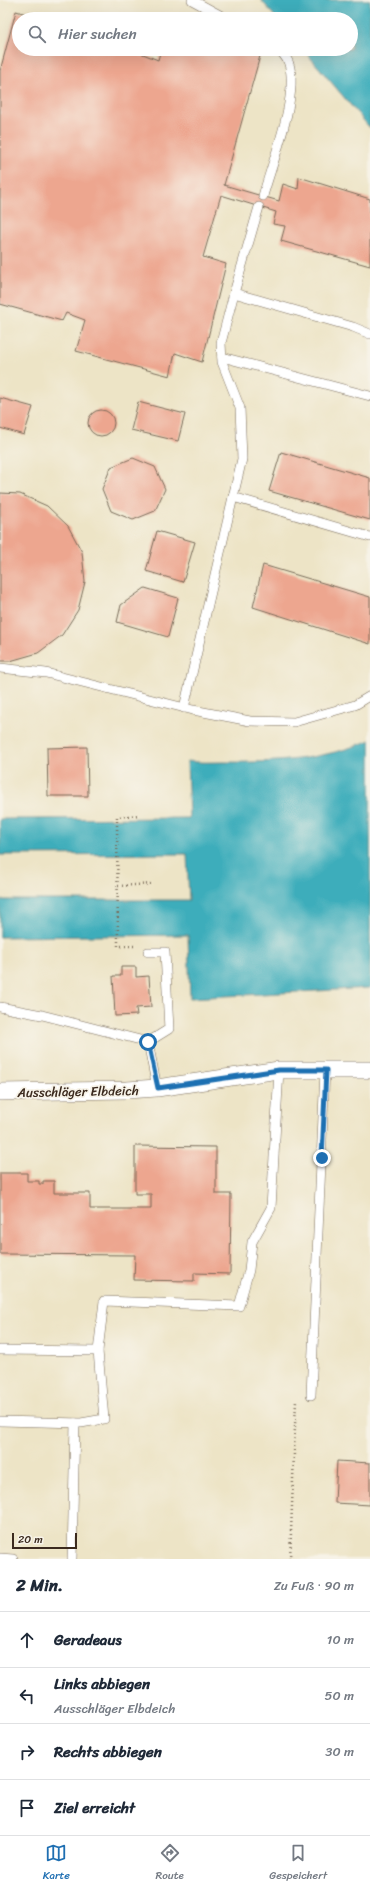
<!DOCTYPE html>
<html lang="de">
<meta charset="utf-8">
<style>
body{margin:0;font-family:Sriracha,sans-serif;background:#f2f2f3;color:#1f2937}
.scale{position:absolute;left:12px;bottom:10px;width:65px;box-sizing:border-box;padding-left:4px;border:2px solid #3b2a1e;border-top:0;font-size:11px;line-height:14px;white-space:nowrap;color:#3b2a1e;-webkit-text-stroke:3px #f7f3e8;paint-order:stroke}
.stop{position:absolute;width:12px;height:12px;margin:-9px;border:3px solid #1f6fb2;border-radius:50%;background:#fff}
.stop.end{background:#1f6fb2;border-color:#fff;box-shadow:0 1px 4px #0008}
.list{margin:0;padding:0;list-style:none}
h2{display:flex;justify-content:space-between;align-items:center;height:52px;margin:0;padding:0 16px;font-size:17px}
h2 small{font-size:13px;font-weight:400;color:#747a83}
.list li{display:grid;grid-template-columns:26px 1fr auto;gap:12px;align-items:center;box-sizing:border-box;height:56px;padding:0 16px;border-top:1px solid #e0e1e3}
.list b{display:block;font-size:15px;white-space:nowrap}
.list p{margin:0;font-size:13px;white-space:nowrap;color:#747a83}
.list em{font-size:13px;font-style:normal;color:#747a83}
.icon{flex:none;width:22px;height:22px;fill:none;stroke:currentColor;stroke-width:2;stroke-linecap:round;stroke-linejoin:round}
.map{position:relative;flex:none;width:370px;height:1559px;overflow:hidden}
.search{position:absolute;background:#fff;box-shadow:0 4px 16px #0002;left:12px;right:12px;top:12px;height:44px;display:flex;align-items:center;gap:10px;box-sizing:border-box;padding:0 14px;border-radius:22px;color:#747a83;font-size:15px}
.sheet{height:276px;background:#fff}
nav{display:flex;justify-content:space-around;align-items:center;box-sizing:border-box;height:56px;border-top:1px solid #e0e1e3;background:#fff;font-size:11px;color:#747a83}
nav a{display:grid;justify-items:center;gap:2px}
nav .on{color:#1f6fb2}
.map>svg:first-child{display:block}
.water{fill:#3eadbb;stroke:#3c6c6c}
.building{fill:#eda68f}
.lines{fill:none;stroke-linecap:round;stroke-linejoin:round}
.service-casing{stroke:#796b59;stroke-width:10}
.minor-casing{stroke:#796b59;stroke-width:18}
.path{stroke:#796b59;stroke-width:2.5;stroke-dasharray:1 3;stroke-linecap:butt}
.service{stroke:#fff;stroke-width:9}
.minor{stroke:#fff;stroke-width:17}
.route{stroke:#1f6fb2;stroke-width:5}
.labels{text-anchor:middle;stroke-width:3.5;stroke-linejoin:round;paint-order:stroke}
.street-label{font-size:13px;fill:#3b2a1e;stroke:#f7f3e8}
</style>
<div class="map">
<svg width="370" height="1559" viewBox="0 0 370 1559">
<rect width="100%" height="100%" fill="#f7f3e8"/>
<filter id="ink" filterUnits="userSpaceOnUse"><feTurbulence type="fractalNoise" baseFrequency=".025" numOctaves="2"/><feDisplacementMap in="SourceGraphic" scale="8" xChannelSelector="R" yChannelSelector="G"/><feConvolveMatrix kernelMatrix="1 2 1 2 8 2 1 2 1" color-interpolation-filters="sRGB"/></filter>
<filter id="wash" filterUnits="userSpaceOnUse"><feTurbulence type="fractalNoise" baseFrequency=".012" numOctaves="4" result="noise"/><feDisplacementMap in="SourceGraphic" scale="16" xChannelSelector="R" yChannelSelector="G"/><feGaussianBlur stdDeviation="0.9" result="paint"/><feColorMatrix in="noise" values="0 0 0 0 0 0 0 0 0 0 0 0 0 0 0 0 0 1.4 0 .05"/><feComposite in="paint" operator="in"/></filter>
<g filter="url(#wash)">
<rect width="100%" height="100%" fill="#ede4c6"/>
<g class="water">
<path d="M261 0H370V128L303 49H351V19H277Z"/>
<path d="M370 740V988L190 998 188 935 0 937V900H189L187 854 0 855V819L189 818 187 761C199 763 212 762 224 762 273 763 325 760 370 740Z"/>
</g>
<g id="blocks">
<g class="building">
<path d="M16 11 44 19H19V49H138V52L158 60 161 49H231L260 56 224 185 279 201 283 184 298 189 299 177 370 199V266L281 241 285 226 273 224 276 212 221 195 203 257 226 264 202 362 175 353 170 376 76 351 85 320 66 313 62 321 0 304V71Z"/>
<path d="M0 398 33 407 24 435 0 428Z"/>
<path d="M138 402 185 414 178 441 131 430Z"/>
<circle cx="101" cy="423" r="13"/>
<path d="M281 452 370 478V520L269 491Z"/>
<path d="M133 458 155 467 165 489 155 511 133 520 111 511 102 489 111 467Z"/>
<path d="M0 493 20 494 47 506 68 526 82 552 85 582 78 610 62 635 38 653 10 661H0Z"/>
<path d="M157 531 195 542 183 582 146 571Z"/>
<path d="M263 565 370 597V644L253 607Z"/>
<path d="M145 588 178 598 168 637 117 622 121 605Z"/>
<path d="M87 747 88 796H48L47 748Z"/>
<path d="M121 967H136V977L149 976 151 1007 136 1008 137 1015 115 1016 113 976H121Z"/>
<path d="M135 1146 216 1147V1194H231L230 1274 194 1273V1281L134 1280 135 1255 0 1254V1173H27V1181H39V1184H43V1181H54V1193H90V1209H151V1194H135Z"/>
<path d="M337 1461 370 1463V1505L335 1503Z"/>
</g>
</g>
</g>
<g filter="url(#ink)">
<use href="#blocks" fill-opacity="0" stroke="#796b59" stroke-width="1"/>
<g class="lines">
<defs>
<g id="service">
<path d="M192 0 227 19"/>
<path d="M263 196C272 163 299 96 289 64 288 59 282 53 279 49"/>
<path d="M259 207 234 293 353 327 370 334"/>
<path d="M222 357 370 396"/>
<path d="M233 497 242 459 240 408 222 362 221 343 234 293"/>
<path d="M0 668 46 673 193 710 250 721 294 722 355 705 370 696"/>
<path d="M184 708 233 497 370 537"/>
<path d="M148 952H165L169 1029 148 1042"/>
<path d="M0 1007 42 1015 148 1042 157 1088"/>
<path d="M0 1350 98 1351"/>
<path d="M311 1395 325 1070"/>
<path d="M0 1421 81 1423 104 1419 98 1351 104 1301 239 1306 249 1270 252 1242 271 1208 279 1070"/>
<path d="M0 1558 13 1559"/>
<path d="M72 1559 75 1423"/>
</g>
<path id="minor" d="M0 1092 127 1090 157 1088 279 1070H370"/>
</defs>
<use href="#service" class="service-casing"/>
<use href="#minor" class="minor-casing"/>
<g class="path">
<path d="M118 886 153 884"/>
<path d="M134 946H118L117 817 139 815"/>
<path d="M290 1559 296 1400"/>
</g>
<use href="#service" class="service"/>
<use href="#minor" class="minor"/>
</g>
</g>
<g class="lines" filter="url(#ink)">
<path class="route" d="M148 1042 158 1088 279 1070H326L322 1158"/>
</g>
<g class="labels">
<g class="street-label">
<text transform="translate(78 1091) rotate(-1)" y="5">Ausschläger Elbdeich</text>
</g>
</g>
</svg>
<div class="scale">20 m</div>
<div class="stop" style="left:148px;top:1042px"></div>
<div class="stop end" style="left:322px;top:1158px"></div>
<div class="search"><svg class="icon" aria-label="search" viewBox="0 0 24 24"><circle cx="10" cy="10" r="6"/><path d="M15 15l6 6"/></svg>Hier suchen</div>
</div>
<section class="sheet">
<h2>2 Min.<small>Zu Fuß · 90 m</small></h2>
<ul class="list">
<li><svg class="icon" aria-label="ahead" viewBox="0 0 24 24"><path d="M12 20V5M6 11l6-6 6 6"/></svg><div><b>Geradeaus</b></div><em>10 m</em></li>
<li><svg class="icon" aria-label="left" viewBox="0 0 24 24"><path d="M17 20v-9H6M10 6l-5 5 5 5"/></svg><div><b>Links abbiegen</b><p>Ausschläger Elbdeich</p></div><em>50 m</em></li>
<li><svg class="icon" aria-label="right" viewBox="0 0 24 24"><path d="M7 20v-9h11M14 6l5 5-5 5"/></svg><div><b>Rechts abbiegen</b></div><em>30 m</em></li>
<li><svg class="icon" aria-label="arrive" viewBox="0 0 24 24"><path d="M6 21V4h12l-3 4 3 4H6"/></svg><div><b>Ziel erreicht</b></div></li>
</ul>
</section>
<nav>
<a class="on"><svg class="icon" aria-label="map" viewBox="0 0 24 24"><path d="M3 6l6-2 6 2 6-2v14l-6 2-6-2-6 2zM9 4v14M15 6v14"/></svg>Karte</a>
<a><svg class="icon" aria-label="directions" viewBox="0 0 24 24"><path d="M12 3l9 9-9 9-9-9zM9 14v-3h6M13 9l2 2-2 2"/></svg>Route</a>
<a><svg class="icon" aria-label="saved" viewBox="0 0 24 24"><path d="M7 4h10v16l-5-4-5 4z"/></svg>Gespeichert</a>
</nav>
